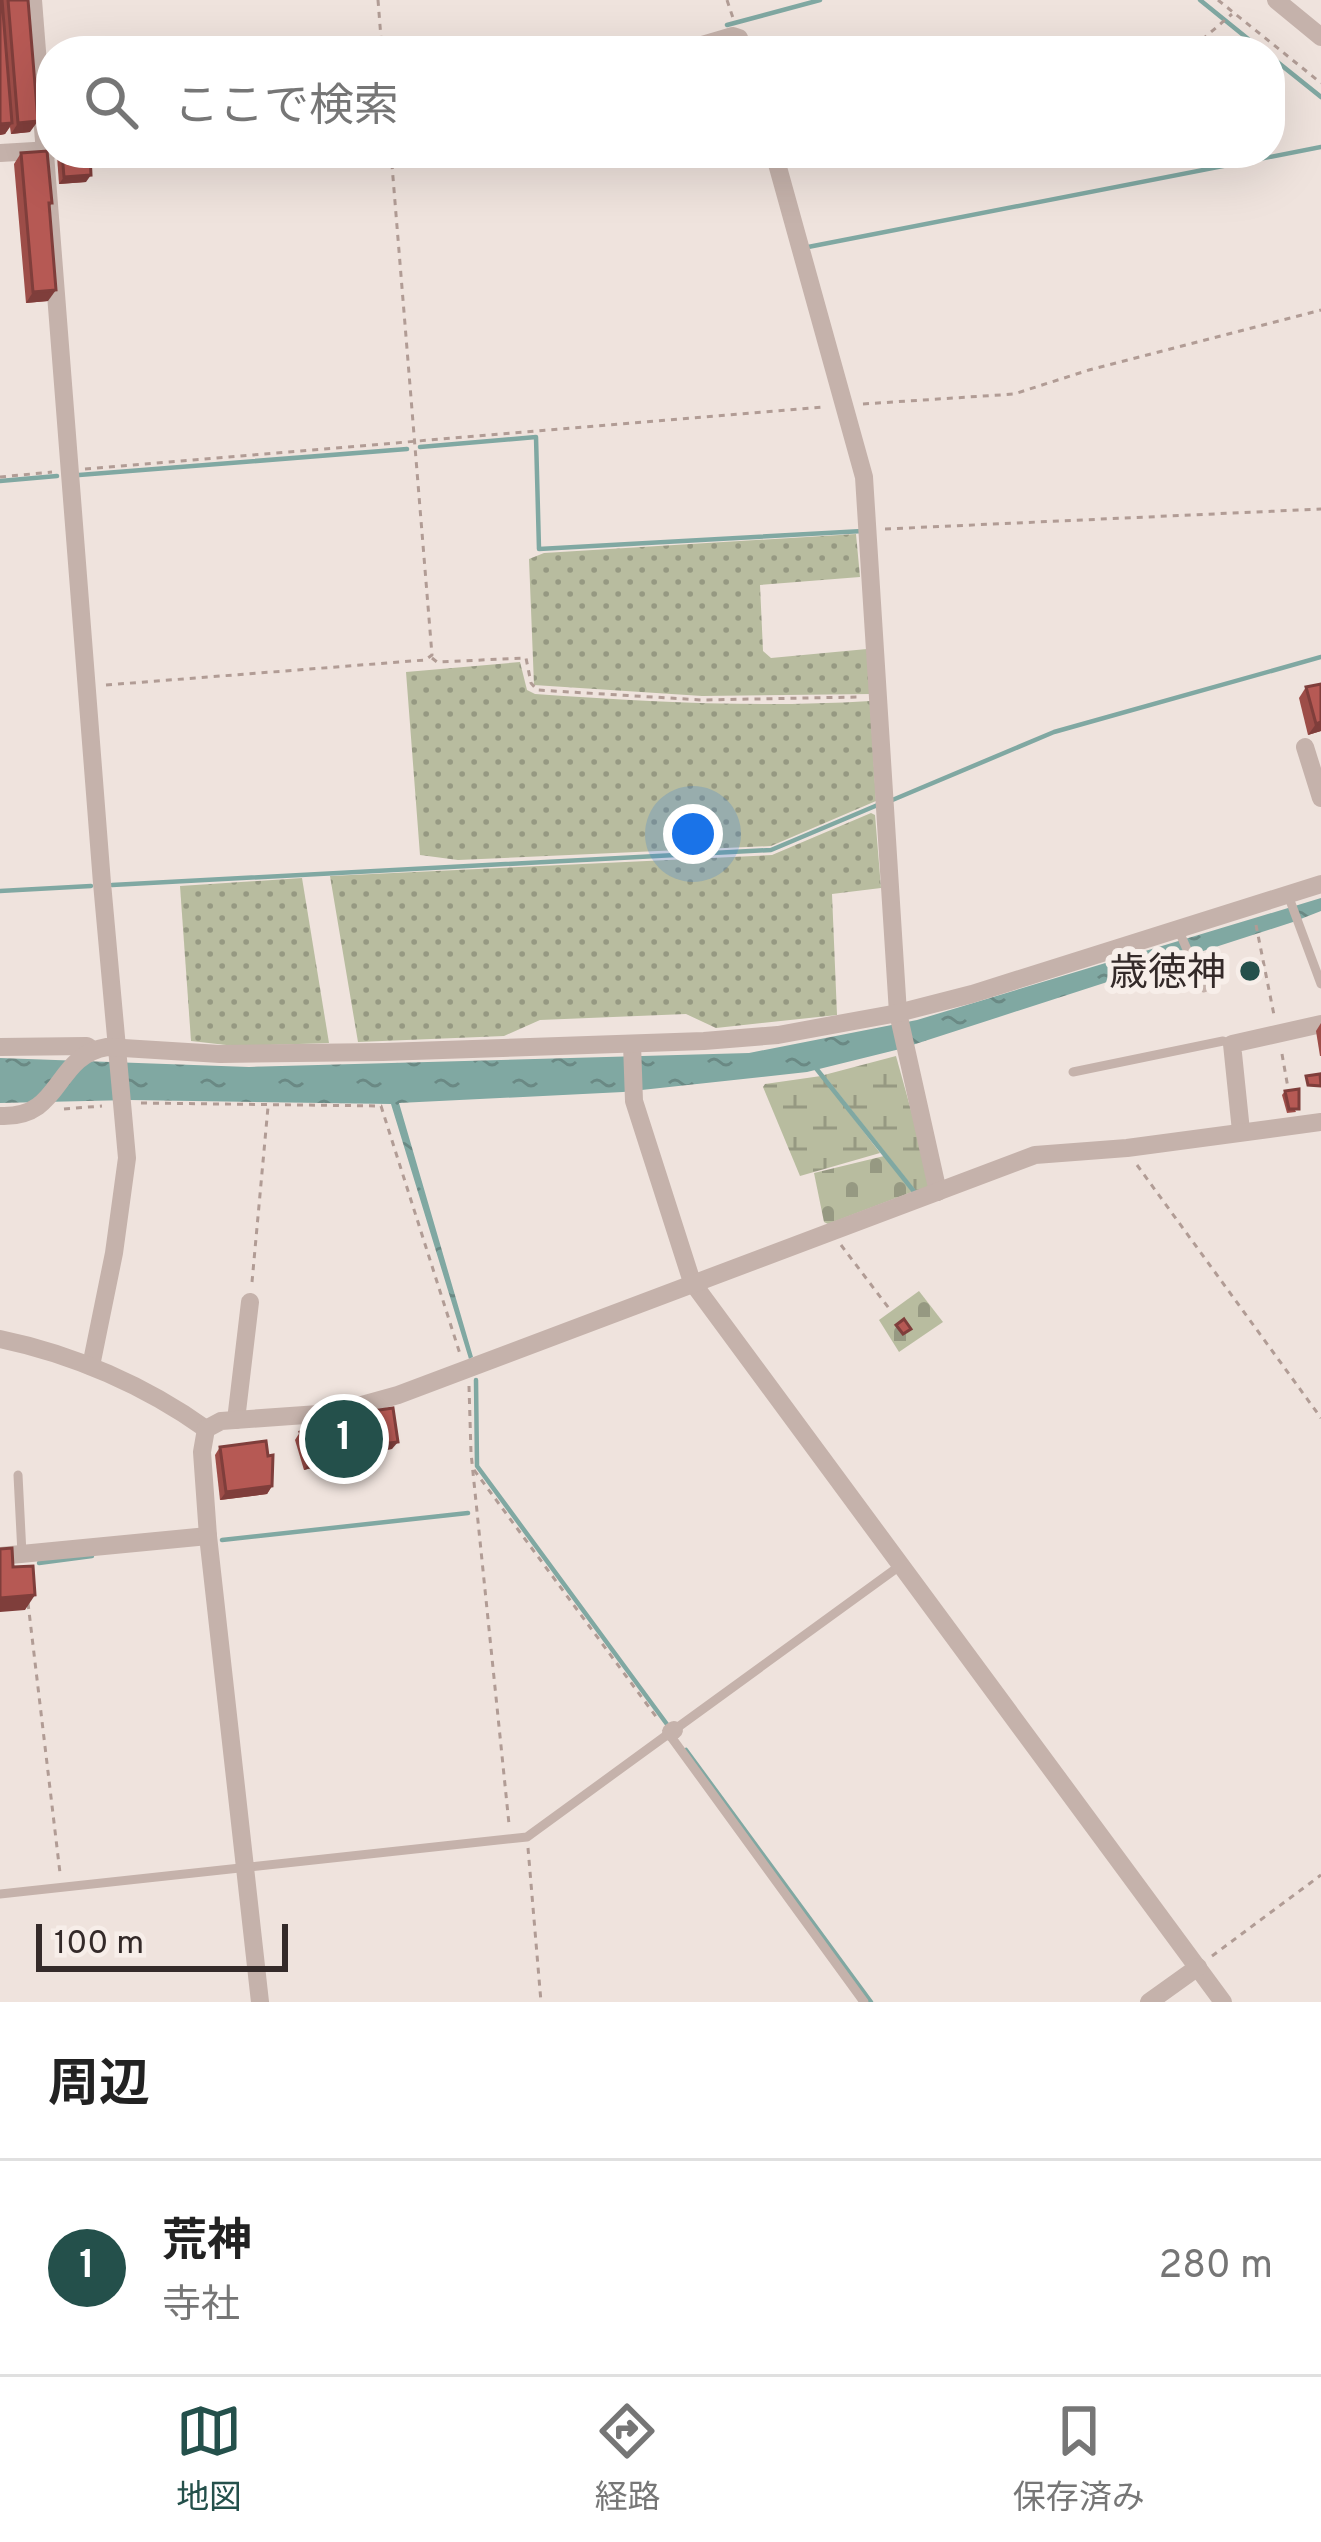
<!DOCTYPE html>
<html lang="ja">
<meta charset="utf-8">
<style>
body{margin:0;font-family:Overpass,"Noto Sans JP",sans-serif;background:#f2f2f2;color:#222}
.scale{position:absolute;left:36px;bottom:30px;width:252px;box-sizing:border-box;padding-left:12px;border:6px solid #342a29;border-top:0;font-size:33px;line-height:42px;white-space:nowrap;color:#342a29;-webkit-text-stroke:9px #f7eee9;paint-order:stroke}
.you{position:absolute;left:693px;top:834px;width:42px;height:42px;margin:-30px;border:9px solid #fff;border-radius:50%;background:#1a73e8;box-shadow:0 0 0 18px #1a73e833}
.badge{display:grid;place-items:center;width:78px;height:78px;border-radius:50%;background:#24504b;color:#fff;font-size:39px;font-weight:700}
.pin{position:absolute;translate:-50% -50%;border:6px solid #fff;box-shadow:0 3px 12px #0006}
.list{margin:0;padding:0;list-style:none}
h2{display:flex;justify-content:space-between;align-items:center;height:156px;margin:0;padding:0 48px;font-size:51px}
h2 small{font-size:39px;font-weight:400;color:#767676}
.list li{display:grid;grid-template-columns:78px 1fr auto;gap:36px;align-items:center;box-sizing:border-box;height:216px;padding:0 48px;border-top:3px solid #e0e0e0}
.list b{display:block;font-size:45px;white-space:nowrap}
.list p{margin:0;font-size:39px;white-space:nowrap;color:#767676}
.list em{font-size:39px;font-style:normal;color:#767676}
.icon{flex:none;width:66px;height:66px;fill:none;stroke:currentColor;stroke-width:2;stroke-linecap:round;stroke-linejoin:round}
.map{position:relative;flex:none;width:1321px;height:2002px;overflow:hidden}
.search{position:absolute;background:#fff;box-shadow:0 12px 48px #0002;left:36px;right:36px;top:36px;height:132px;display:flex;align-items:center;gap:30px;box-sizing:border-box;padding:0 42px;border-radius:48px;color:#767676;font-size:45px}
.sheet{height:372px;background:#fff}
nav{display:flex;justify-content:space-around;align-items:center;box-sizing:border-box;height:168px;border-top:3px solid #e0e0e0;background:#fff;font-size:33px;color:#767676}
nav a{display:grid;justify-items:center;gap:6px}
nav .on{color:#24504b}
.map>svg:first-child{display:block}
.grass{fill:url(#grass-dots)}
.wetland{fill:url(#wetland-marsh)}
.cemetery{fill:url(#cemetery-stones)}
.water{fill:url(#water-ripples)}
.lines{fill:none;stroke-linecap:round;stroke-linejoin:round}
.stream{stroke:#80a8a2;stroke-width:4.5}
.path{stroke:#b19c95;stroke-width:3;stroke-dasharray:6 6;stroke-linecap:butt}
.lane{stroke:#c5b2ab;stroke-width:9}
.street{stroke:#c5b2ab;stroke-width:18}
.wall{fill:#9d4d48}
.shaded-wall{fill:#7f3e3b}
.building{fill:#b65954;stroke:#7f3e3b;stroke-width:3}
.poi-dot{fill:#24504b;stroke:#f7eee9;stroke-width:4.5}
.labels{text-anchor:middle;stroke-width:12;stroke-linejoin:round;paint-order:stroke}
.poi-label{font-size:39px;fill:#342a29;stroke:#f7eee9;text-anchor:end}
</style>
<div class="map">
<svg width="1321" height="2002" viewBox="0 0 1321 2002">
<defs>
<pattern id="grass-dots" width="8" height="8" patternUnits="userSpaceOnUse" patternTransform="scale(3)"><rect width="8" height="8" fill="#b8bc9f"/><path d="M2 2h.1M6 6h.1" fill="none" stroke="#969982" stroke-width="1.8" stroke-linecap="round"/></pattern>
<pattern id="wetland-marsh" width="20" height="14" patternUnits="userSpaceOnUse" patternTransform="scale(3)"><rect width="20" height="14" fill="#b8bc9f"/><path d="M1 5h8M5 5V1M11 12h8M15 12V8" fill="none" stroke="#969982"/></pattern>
<pattern id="cemetery-stones" width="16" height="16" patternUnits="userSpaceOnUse" patternTransform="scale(3)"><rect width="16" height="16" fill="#b8bc9f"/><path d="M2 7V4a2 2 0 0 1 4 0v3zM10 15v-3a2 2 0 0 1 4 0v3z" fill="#969982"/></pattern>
<pattern id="water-ripples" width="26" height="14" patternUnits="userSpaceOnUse" patternTransform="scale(3)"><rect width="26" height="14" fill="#80a8a2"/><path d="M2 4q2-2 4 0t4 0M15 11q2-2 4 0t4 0" fill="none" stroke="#6a8984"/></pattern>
</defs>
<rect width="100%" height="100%" fill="#efe3dd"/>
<g class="grass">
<path d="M856 534 860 577 760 585 763 651 771 658 867 649 871 694 702 696 534 685 529 559 544 553Z"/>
<path d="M520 662 527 690 535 694C648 702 757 708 870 701L876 801 771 846 458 860 420 855 406 672Z"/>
<path d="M871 813 875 815 881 888 832 894 837 1015 716 1028 686 1014 540 1020 504 1036 358 1042 330 876 772 855Z"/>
<path d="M302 878 329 1043 235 1046 191 1041 180 886Z"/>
</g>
<g class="wetland">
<path d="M896 1056 932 1186 916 1191 824 1075Z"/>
<path d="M821 1076 880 1153 800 1176 763 1087 765 1084Z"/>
</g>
<g class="cemetery">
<path d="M884 1156 912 1192 828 1224 824 1222 814 1173Z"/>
<path d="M919 1291 943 1322 899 1352 879 1320Z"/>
</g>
<path class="water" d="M1321 898V911L1293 922 900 1049 807 1072 623 1092 399 1103 473 1357 469 1359 391 1104 130 1100 0 1103V1058L249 1067 749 1053 917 1020Z"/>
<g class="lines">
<g class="stream">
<path d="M1200 0 1263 51"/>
<path d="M727 25 820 0"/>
<path d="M1270 56 1321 97"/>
<path d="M808 247 1321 147"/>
<path d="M420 447 536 437 539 549 863 531"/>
<path d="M79 475 407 449"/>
<path d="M0 481 57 476"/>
<path d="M890 801 1054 732 1321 657"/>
<path d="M112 885 771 850 880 804"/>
<path d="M0 891 91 886"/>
<path d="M815 1067 916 1194"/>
<path d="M476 1380 477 1466 669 1727"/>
<path d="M222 1540 468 1513"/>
<path d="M39 1563 92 1556"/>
<path d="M686 1750 871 2002"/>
</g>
<g class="path">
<path d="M378 0 382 51"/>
<path d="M727 0 734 21"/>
<path d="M1218 0 1321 83"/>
<path d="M1155 51 1204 38 1232 14"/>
<path d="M863 404 1014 394 1089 370 1321 310"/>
<path d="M85 469 823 407"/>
<path d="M0 477 52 472"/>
<path d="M885 529 1321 509"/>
<path d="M432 658 437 662 526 658 531 683 537 690 702 700 859 697"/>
<path d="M106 685 425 660 432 655 391 153"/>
<path d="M1256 925 1274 1015"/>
<path d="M1282 1054 1288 1088"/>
<path d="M141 1103 381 1106 460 1354"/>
<path d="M64 1109 102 1106"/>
<path d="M1137 1165 1321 1418"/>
<path d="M841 1245 891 1311"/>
<path d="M252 1282 268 1107"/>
<path d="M469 1386 471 1453 509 1824"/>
<path d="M474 1470 657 1718"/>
<path d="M28 1603 60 1873"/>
<path d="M528 1848 541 2002"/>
<path d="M1212 1956 1321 1875"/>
</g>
<g class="lane">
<path d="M1288 895 1321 984"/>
<path d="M1178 929 1204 988"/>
<path d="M1112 950 1121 982"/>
<path d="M1073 1072 1223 1041 1232 1044"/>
<path d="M18 1475 22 1554"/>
<path d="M674 1730 901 1565"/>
<path d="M669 1734 864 2002"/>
<path d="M0 1894 527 1837 671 1732"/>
</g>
<g class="street">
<path d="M33 0 102 883 127 1158 114 1253 91 1366"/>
<path d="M1276 0 1321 37"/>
<path d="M682 51 733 36 739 38 744 51"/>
<path d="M0 153 51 150"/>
<path d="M774 153 864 477 898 1013 938 1192"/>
<path d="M1305 747 1321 798"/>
<path d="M632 1044 634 1101 692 1282 1223 2002"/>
<path d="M0 1047 87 1046 93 1050"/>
<path d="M0 1116C63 1119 53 1056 107 1047L220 1054 383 1052 704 1041 778 1035 898 1013 972 994 1321 884"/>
<path d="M1241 1131 1232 1044 1321 1024"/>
<path d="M0 1339C73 1354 146 1386 206 1429"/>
<path d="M236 1420 250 1302"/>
<path d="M0 1556 208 1536"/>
<path d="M671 1732 674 1730"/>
<path d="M260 2002 208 1536 202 1452 206 1429 221 1421 333 1413 398 1395 1035 1155 1127 1148 1321 1122"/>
<path d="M1149 2002 1198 1967"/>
</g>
</g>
<g class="wall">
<path d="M0 0H28L30 132 11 134 10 127 5 134 0 135Z"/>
<path d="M21 153 52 203 49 207 48 301 26 303 14 164Z"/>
<path d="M58 153H90L86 182 59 184 57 156Z"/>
<path d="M1321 684V731L1308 735 1299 698 1306 687Z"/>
<path d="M1321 1023V1056H1320L1316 1031Z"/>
<path d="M1285 1091 1296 1112 1287 1113 1282 1095Z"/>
<path d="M359 1413 392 1449 358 1454 354 1420Z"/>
<path d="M300 1432 322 1465 304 1470 295 1440Z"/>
<path d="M220 1447 272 1486 267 1494 220 1500 215 1455Z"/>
</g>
<g class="shaded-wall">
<path d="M38 121 30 132 11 134 18 123Z"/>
<path d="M12 123 5 134 0 135V124Z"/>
<path d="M91 175 86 182 59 184 64 177Z"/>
<path d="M56 290 48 301 26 303 33 292Z"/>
<path d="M1321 722V731L1308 735 1316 724Z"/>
<path d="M398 1442 392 1449 358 1454 364 1446Z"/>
<path d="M327 1458 322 1465 304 1470 309 1463Z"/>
<path d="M272 1486 267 1494 220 1500 226 1492Z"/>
<path d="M35 1595 25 1610 0 1612V1598Z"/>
</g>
<g class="building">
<path d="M0 0H2L12 123 0 124Z"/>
<path d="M8 0H28L38 121 18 123Z"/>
<path d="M47 151 52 203H49L56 290 33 292 21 153Z"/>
<path d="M62 153H90L91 175 64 177Z"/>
<path d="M1321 684V722L1316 724 1306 687Z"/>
<path d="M1258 962 1259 971 1247 973 1245 964Z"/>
<path d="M1320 1074 1321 1086 1308 1085 1306 1076Z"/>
<path d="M1299 1089V1109H1289L1285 1091Z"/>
<path d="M904 1319 911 1329 903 1334 896 1325Z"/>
<path d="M393 1408 398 1442 364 1446 359 1413Z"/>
<path d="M319 1427 327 1458 309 1463 300 1432Z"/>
<path d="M266 1441 268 1456 273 1455 272 1486 226 1492 220 1447Z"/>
<path d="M12 1548 13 1567 33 1566 35 1595 0 1598V1549Z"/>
</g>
<circle class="poi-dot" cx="1250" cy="971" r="12"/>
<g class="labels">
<g class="poi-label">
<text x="1226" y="985">歳徳神</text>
</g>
</g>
</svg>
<div class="scale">100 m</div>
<div class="you"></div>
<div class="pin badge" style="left:344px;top:1439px">1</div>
<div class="search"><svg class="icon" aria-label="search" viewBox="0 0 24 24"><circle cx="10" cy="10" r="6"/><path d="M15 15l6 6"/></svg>ここで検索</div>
</div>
<section class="sheet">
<h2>周辺<small></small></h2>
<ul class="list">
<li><span class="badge">1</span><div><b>荒神</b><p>寺社</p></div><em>280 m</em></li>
</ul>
</section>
<nav>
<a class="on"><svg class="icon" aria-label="map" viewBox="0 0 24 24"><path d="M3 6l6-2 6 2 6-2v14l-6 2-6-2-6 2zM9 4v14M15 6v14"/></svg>地図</a>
<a><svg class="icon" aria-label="directions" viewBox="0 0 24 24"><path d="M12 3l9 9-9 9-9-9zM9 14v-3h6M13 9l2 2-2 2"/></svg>経路</a>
<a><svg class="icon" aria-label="saved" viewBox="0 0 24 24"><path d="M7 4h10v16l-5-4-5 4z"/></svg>保存済み</a>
</nav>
